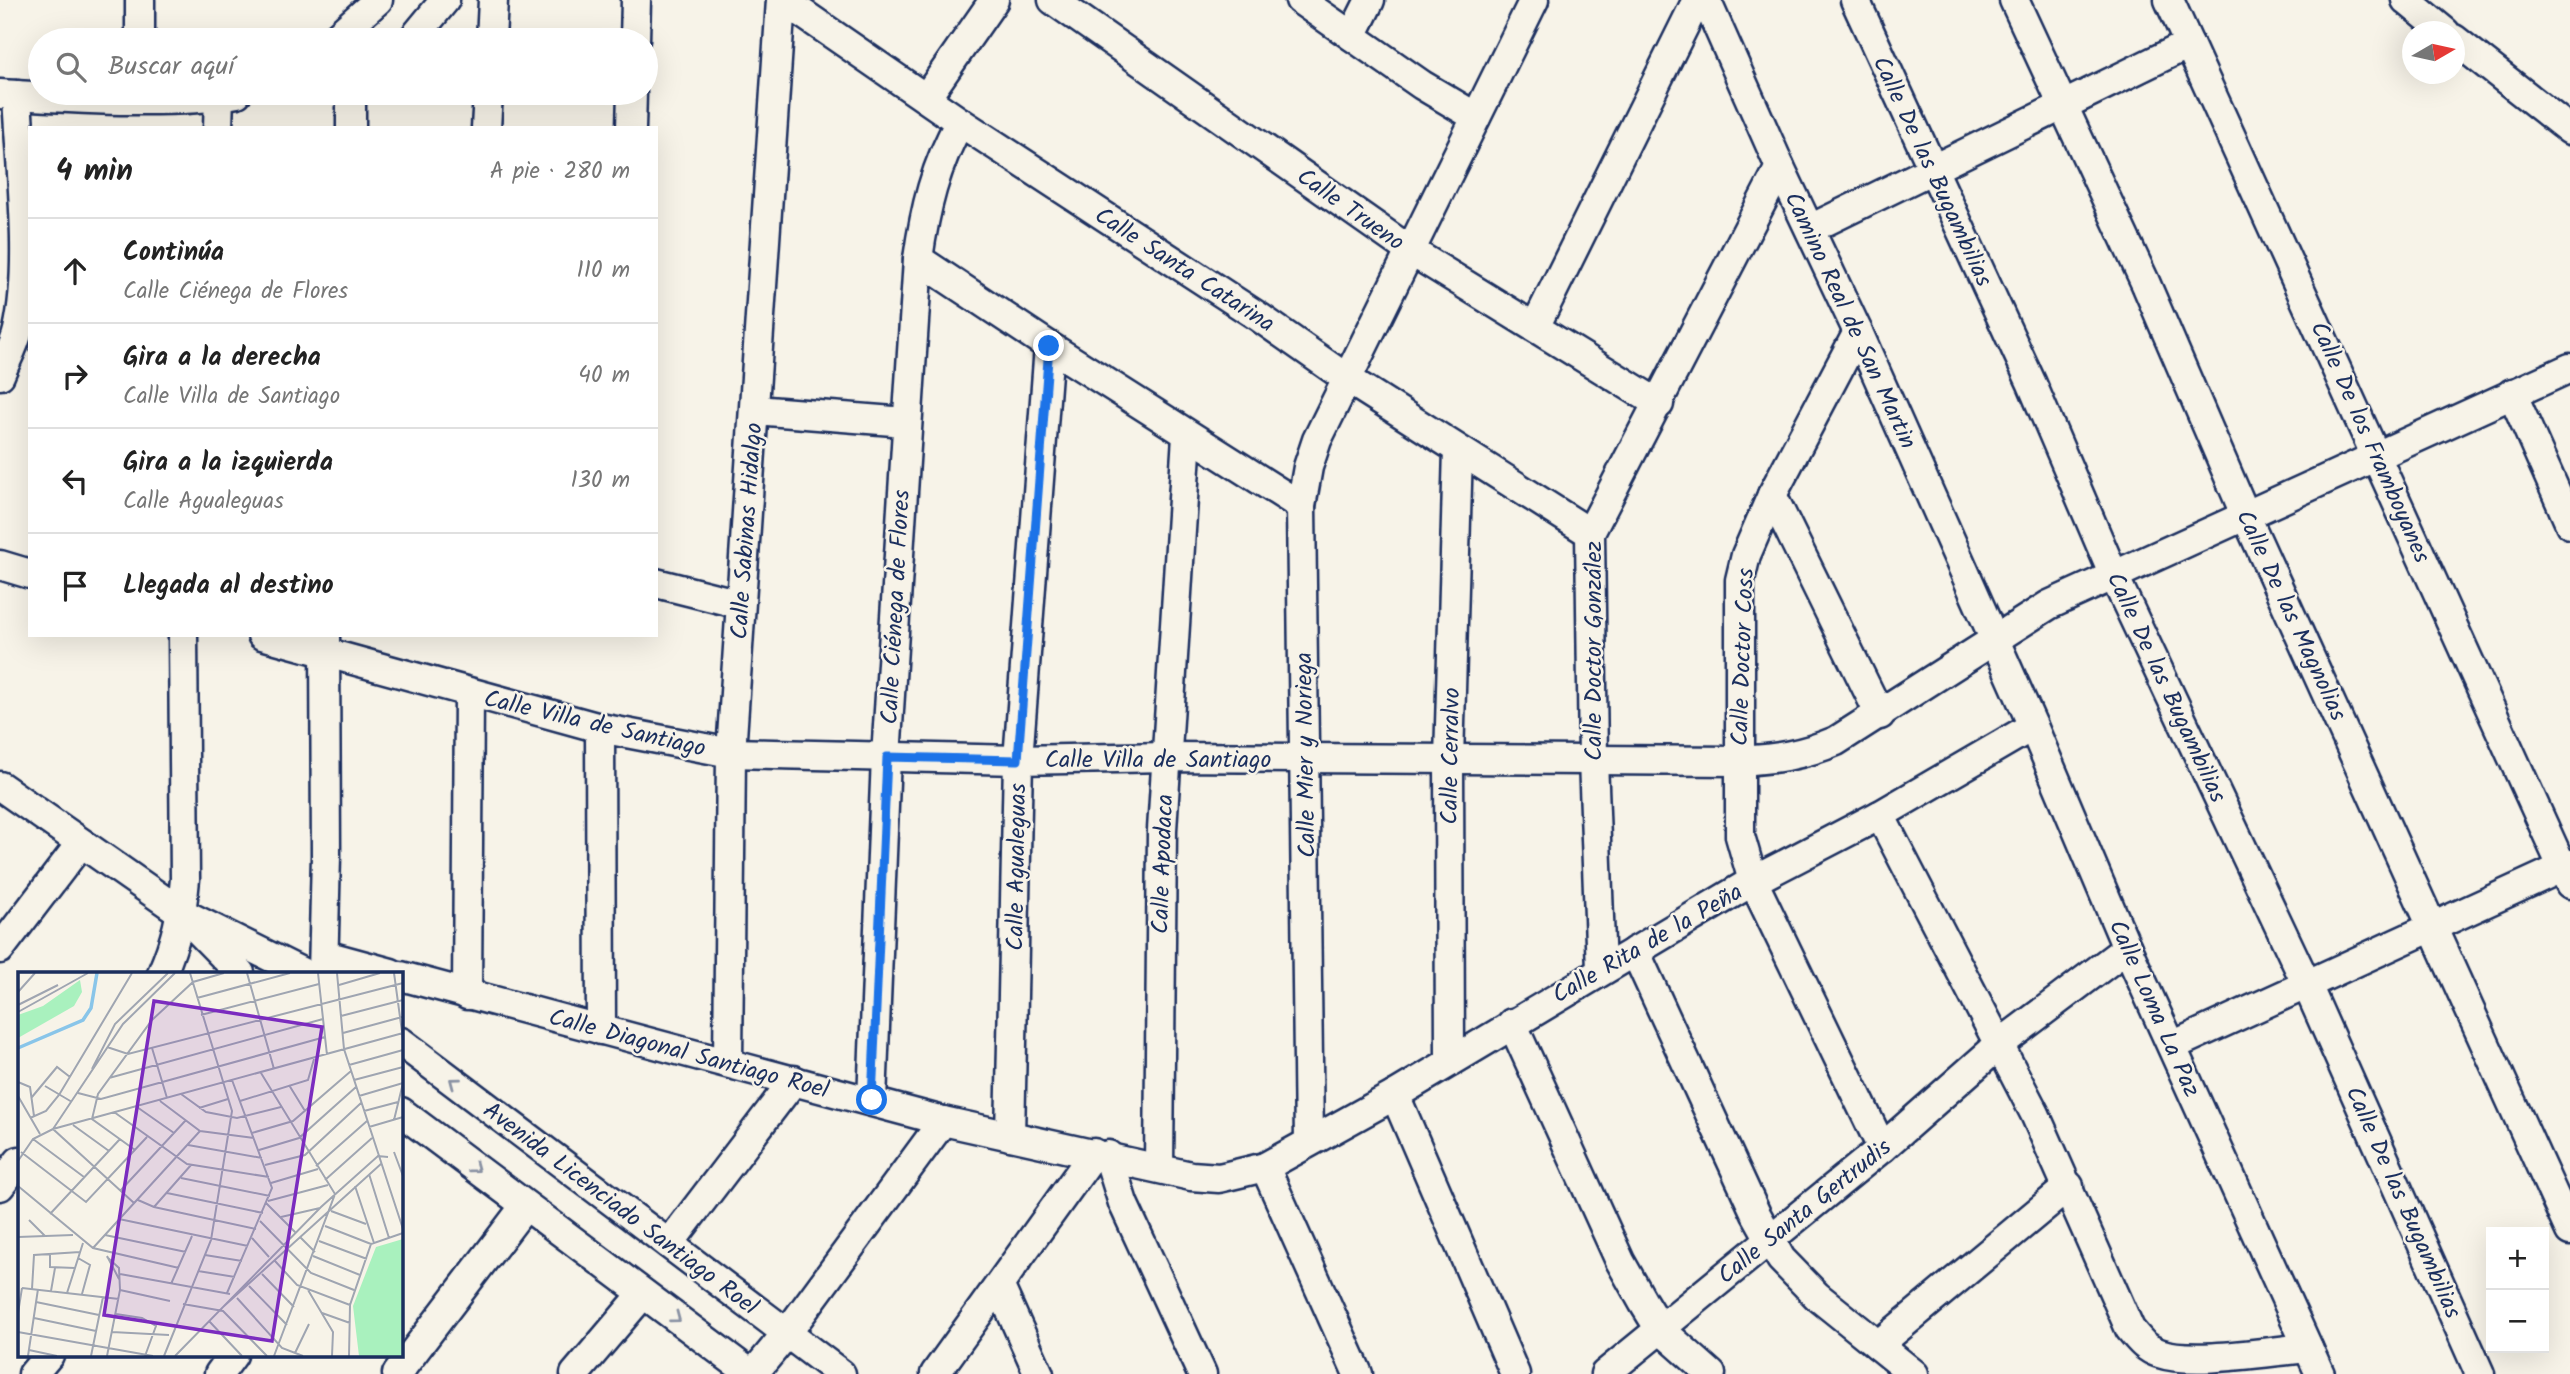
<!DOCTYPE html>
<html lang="es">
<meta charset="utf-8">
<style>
body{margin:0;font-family:Kalam,sans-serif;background:#f2f2f2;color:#222}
.controls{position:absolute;right:21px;bottom:21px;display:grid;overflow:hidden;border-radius:0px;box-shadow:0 7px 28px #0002}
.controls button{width:63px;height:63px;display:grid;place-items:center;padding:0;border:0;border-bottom:2px solid #e0e0e0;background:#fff;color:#222;font:35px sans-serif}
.compass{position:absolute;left:2402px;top:21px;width:63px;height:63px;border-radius:50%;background:#fff;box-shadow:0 7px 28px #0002;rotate:81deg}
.stop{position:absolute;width:21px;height:21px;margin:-16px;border:5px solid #1a73e8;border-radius:50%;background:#fff}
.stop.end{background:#1a73e8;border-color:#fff;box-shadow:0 2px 7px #0008}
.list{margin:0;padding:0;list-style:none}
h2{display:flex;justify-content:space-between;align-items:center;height:91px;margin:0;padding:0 28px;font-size:30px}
h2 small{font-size:23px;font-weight:400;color:#767676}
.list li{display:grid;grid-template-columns:46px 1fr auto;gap:21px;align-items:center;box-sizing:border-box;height:105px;padding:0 28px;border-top:2px solid #e0e0e0}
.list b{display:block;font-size:26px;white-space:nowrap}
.list p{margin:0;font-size:23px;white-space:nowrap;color:#767676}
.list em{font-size:23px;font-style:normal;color:#767676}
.icon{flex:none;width:38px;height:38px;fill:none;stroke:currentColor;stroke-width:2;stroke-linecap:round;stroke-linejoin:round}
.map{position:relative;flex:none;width:2570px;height:1374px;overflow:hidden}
.search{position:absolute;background:#fff;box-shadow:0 7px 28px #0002;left:28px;top:28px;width:630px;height:77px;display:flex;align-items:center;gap:18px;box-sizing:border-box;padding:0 24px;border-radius:38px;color:#767676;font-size:26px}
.panel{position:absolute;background:#fff;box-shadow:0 7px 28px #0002;left:28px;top:126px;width:630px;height:511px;border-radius:0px}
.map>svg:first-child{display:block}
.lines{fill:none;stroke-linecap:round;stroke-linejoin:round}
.minor-casing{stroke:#1b2f5e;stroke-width:33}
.minor{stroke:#f7f3e8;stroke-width:28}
.oneway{stroke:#8991a3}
.route{stroke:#1a73e8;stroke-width:9}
.labels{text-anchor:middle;stroke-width:5;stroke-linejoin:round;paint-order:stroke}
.street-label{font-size:24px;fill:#1b2f5e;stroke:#f7f3e8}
.inset-river{fill:none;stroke:#89c5e9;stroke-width:3.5}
.inset-road{fill:none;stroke:#9fa5b1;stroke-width:2}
.view{fill:#7b2cbf;fill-opacity:0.15;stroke:#7b2cbf;stroke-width:3.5}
.inset-edge{fill:none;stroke:#1b2f5e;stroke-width:3.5}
</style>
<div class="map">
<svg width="2570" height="1374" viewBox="0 0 2570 1374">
<rect width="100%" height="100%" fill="#f7f3e8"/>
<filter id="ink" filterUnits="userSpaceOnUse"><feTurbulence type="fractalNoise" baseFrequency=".0143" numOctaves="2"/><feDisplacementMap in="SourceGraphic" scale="14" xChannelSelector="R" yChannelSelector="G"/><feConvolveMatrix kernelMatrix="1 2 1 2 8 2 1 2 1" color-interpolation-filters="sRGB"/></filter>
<g filter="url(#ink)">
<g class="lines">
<defs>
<g id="minor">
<path d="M140 0V40"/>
<path d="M783 0 960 122 1259 317 1346 378 1590 533"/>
<path d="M1053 0 1409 250 1659 404"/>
<path d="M1300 0 1422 85 1476 117"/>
<path d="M1706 0 1780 167 1858 332 2033 726 2127 948 2320 1374"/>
<path d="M1855 0 2032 384 2114 576 2307 985 2480 1374"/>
<path d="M2014 0 2145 282 2245 514 2570 1231"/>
<path d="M2169 0 2570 884"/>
<path d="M2406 0 2445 32"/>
<path d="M1352 36 1370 0"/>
<path d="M2454 39 2570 130"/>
<path d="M333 40 378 0"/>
<path d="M412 40 445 0"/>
<path d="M491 40 493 0"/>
<path d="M635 40 636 0"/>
<path d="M351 93V128"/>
<path d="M0 94C68 98 171 106 237 93"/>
<path d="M926 98 994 0"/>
<path d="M218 128 219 96"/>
<path d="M486 128 488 93"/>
<path d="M631 128 632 93"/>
<path d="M1810 229 2189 44"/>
<path d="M918 259 1049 346 1301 506"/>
<path d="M1536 325 1697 0"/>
<path d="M1858 332 1772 495 1746 555 1740 580V836L1753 881 1882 1148"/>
<path d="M0 375C6 360 15 345 18 330 33 264 20 164 17 95"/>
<path d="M2512 393 2570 524"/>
<path d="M755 410 906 422"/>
<path d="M1772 495 1880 715"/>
<path d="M0 565 30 574"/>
<path d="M656 583 740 604"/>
<path d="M262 635 600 728 731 753 1018 760 1167 757 1739 761C1775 759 1803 755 1836 741L2049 605 2570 368"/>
<path d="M600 728 601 1030"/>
<path d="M0 786 182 913 303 973"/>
<path d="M1880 815 2035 1114 2130 1329C2139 1340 2146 1349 2159 1353 2193 1365 2270 1351 2308 1348"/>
<path d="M196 928 240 973"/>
<path d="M0 949 81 843"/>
<path d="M1635 951 1756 1214 1781 1259 1817 1296 1914 1374"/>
<path d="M325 955 391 973"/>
<path d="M1601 970 1593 760 1590 533 1780 167"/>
<path d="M162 973C176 941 182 914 185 879L183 635"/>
<path d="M323 973 326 856 325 635"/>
<path d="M401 976 943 1121 1191 1176 1219 1178 1265 1167 1395 1095 1753 881 1880 815 2033 726"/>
<path d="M467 995 469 694"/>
<path d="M1512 1023 1620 1261 1643 1302 1659 1328 1711 1374"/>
<path d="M401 1042 841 1374"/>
<path d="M2172 1046 2570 864"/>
<path d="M728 1062 731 753 781 0"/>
<path d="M1450 1062 1449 759 1458 450"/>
<path d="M1395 1095 1515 1374"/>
<path d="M872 1100 886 757 918 259C925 209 935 166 960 122"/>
<path d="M401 1112 751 1374"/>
<path d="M1010 1136 1018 760 1049 346"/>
<path d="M1309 1141 1301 506 1308 467 1317 440 1534 0"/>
<path d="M1108 1155 1123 1203 1202 1374"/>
<path d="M1265 1167 1358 1374"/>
<path d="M1159 1168 1162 830 1187 436"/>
<path d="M0 1186 19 1161"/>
<path d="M669 1244 794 1080"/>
<path d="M1000 1287 1039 1374"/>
<path d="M1878 1345 2069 1186"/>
<path d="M33 1374 49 1355"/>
<path d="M219 1374 233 1355"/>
<path d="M397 1374 525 1206"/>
<path d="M575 1374 643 1294"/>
<path d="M753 1374 787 1333 943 1121"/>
<path d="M935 1374 1094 1153"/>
<path d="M1605 1374 1882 1148 2000 1044 2127 948"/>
</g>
</defs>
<use href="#minor" class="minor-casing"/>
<use href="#minor" class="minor"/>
</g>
<defs><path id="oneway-chevron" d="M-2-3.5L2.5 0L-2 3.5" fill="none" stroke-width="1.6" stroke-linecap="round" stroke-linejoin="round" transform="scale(1.75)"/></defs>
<g class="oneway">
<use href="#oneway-chevron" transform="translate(454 1082) rotate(-143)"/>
<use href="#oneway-chevron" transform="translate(475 1168) rotate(37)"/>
<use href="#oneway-chevron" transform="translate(676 1318) rotate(37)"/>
</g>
</g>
<g class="lines" filter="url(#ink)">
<path class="route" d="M872 1100 887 757 1018 760 1049 346"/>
</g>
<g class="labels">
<g class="street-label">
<text transform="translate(1933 171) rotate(65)" y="8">Calle De las Bugambilias</text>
<text transform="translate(1351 209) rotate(35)" y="8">Calle Trueno</text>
<text transform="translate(1185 269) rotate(33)" y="8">Calle Santa Catarina</text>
<text transform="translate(1851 320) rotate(65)" y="8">Camino Real de San Martin</text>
<text transform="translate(2371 442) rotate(66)" y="8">Calle De los Framboyanes</text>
<text transform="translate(746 531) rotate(-86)" y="8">Calle Sabinas Hidalgo</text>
<text transform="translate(895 607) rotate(-87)" y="8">Calle Ciénega de Flores</text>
<text transform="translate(2292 615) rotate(65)" y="8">Calle De las Magnolias</text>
<text transform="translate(1593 651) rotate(-90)" y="8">Calle Doctor González</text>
<text transform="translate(1742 657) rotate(-88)" y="8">Calle Doctor Coss</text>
<text transform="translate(2167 687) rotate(65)" y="8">Calle De las Bugambilias</text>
<text transform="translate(595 723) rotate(13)" y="8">Calle Villa de Santiago</text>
<text transform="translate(1305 755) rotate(-91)" y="8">Calle Mier y Noriega</text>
<text transform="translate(1450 756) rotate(-89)" y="8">Calle Cerralvo</text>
<text x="1158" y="767">Calle Villa de Santiago</text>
<text transform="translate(1162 864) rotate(-88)" y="8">Calle Apodaca</text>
<text transform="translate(1016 867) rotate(-89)" y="8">Calle Agualeguas</text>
<text transform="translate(1647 943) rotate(-30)" y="8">Calle Rita de la Peña</text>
<text transform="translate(2155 1008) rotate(66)" y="8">Calle Loma La Paz</text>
<text transform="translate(689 1053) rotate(15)" y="8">Calle Diagonal Santiago Roel</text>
<text transform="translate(2404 1202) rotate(66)" y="8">Calle De las Bugambilias</text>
<text transform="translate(621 1208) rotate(37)" y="8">Avenida Licenciado Santiago Roel</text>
<text transform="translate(1804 1211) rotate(-39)" y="8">Calle Santa Gertrudis</text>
</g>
</g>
<g transform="translate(18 972)">
<rect width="385" height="385" fill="#f7f3e8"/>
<path d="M62 8 64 20 56 34 0 66V43L25 34ZM385 267V384H341L335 334 358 275Z" fill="#a9f1be"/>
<path class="inset-river" d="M0 76 65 48 73 36 79 1"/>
<path class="inset-road" d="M229 1 256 97M300 1 309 83M319 1 326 77 385 257M376 1 385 67M321 13 362 1M0 20 17 1M179 26 272 1M0 33 40 13M0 40 70 1M183 43 301 12M323 44 385 28M325 61 384 45M89 75 110 82 385 11M134 76 149 126M331 93 385 78M74 97 97 52 150 1M243 101 317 222 256 384M91 106 305 47M336 108 385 95M0 110 12 115 16 144M271 113 287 139M27 114 54 130M60 121 83 127 307 65M163 122 188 140 219 146 263 135M0 124 22 162M341 124 385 111M14 125 39 95 52 105M142 129 182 159 236 166M222 129 290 108 296 87M119 135 156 161M181 136 210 127M346 139 380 130M96 140 169 192 251 205M12 146 28 139 41 123 114 1M376 148 385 111M55 153 91 179M351 155 385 145M234 161 275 149 333 99M15 167 66 205M170 173 244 186M117 178 74 147 80 122 134 48 175 10 206 1M241 178 281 166 338 115M3 180 68 230 129 165M376 180 385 204M0 189 15 167 35 157 385 61M247 193 287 183 343 131M298 194 349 149M351 202 371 266M163 206 252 224M307 208 354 166M253 211 300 197M0 214 75 276 161 296M337 214 356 271M103 218 168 148M149 221 245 241M120 228 136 235 238 257M250 229 310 213M116 231 35 157 105 52 157 1M248 231 277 260M136 235 173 193M313 239 348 252M32 242 102 167M263 245 302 236M101 247 230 274M11 248 27 264M242 249 293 301 336 318M307 254 353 272M87 263 168 280M0 265 55 263M282 265 297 280M234 266 251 285M301 269 349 287M75 276 182 159M32 281V295L57 296M187 283 224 289M89 284 101 307M295 284 342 303M60 286 72 293 64 322M257 289 279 313 332 333M180 299 217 305M102 302 212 322M244 302 276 335M153 312 174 264M231 314 269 353M4 316 101 327M14 317 16 283 62 280M102 318 152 329M290 318 315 360 314 384M33 319 37 296M49 321 65 271M209 321 254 216 214 108M219 326 264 376 285 384M18 330 81 343M165 332 205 339 249 384M205 335 364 191M0 341 4 316M304 341 332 351M98 342 124 346 138 354 127 384M16 346 78 359M191 349 224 384M0 360 135 384M94 360 151 363M11 378 39 384M277 381 291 352M10 384 20 317M73 384 85 325M89 384 102 318 101 296 89 285M146 384 193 268 214 139 172 1M157 384 303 235 360 184 370 185M331 384 332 333 353 272 385 261"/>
<path class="view" d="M136 29 304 55 254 369 86 343Z"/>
<rect width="385" height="385" class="inset-edge"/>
</g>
</svg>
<div class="controls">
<button>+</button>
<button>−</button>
</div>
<svg class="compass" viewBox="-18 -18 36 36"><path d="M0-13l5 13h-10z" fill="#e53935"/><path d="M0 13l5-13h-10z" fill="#767676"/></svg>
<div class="stop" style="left:872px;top:1100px"></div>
<div class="stop end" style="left:1049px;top:346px"></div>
<div class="search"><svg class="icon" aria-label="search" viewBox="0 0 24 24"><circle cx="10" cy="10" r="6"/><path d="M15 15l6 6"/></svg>Buscar aquí</div>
<section class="panel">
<h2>4 min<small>A pie · 280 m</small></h2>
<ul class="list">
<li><svg class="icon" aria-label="ahead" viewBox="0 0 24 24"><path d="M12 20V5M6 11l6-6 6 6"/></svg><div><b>Continúa</b><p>Calle Ciénega de Flores</p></div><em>110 m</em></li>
<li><svg class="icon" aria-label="right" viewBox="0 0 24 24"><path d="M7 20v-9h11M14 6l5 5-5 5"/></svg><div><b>Gira a la derecha</b><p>Calle Villa de Santiago</p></div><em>40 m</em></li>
<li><svg class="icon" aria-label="left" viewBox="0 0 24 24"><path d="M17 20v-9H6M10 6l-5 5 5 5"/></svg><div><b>Gira a la izquierda</b><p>Calle Agualeguas</p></div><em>130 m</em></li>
<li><svg class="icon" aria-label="arrive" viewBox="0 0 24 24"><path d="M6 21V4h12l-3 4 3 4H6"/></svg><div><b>Llegada al destino</b></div></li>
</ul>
</section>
</div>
